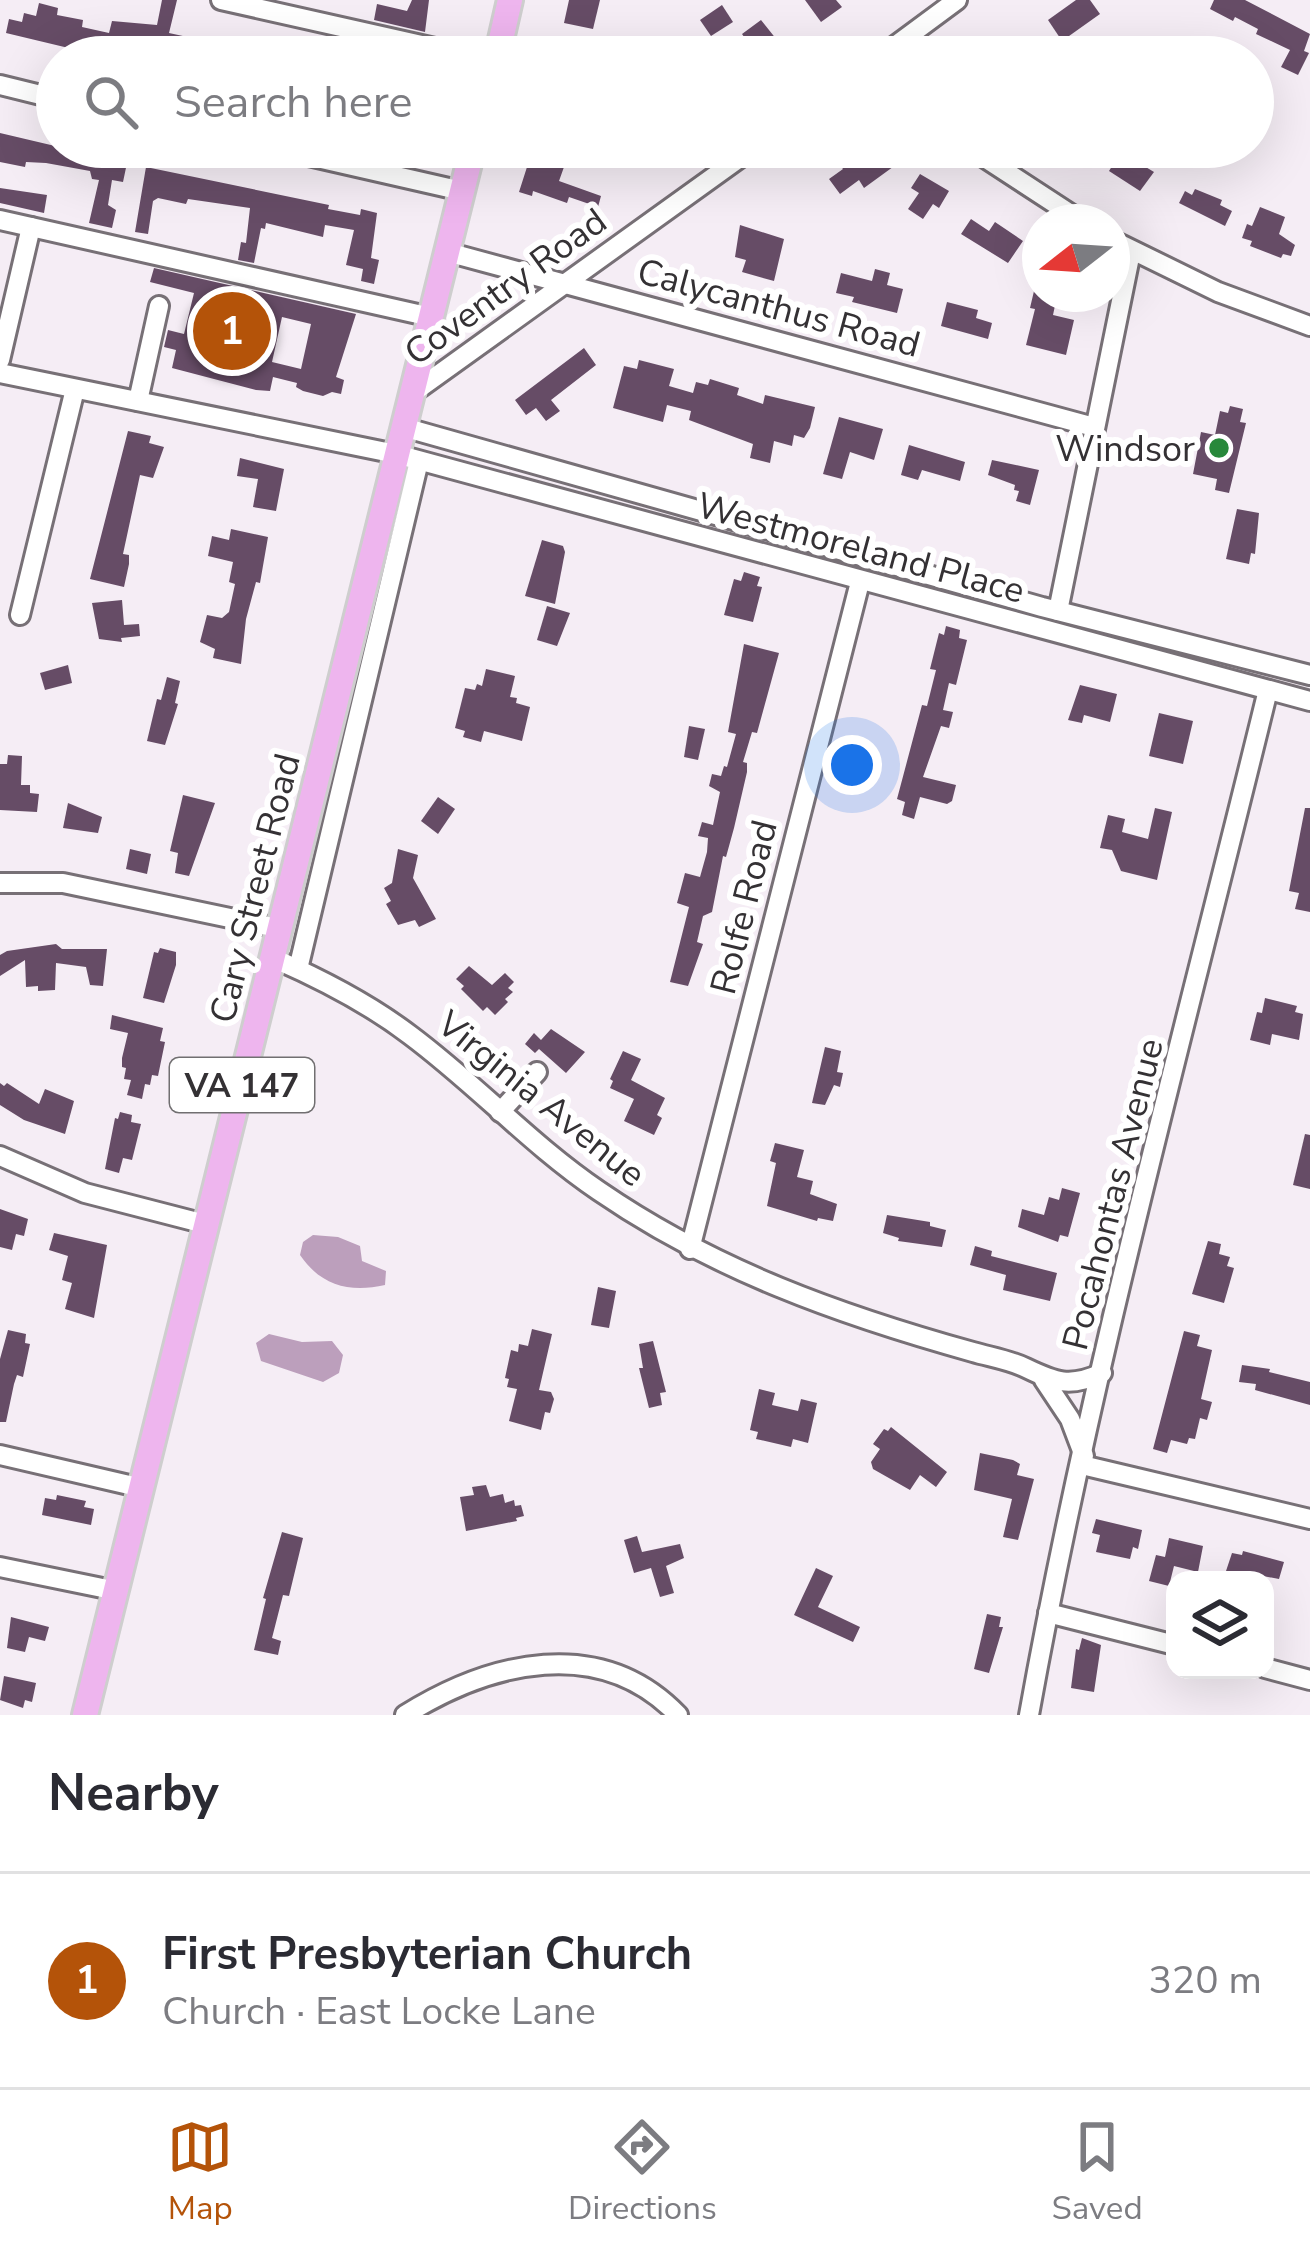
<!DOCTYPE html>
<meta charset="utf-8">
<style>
body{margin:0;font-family:"Nunito Sans",sans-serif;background:#f2f2f3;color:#2b2b33}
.controls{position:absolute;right:36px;bottom:36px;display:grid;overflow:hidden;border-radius:24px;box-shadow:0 12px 48px #0002}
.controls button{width:108px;height:108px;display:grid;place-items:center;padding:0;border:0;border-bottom:3px solid #e1e1e2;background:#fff;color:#2b2b33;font:60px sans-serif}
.compass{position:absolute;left:1022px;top:204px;width:108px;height:108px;border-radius:50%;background:#fff;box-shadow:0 12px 48px #0002;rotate:253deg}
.you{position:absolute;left:852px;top:765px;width:42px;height:42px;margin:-30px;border:9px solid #fff;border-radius:50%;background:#1a73e8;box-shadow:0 0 0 18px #1a73e833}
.badge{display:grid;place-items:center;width:78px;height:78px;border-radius:50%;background:#b45309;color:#fff;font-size:39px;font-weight:700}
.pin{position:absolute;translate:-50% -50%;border:6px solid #fff;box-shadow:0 3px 12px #0006}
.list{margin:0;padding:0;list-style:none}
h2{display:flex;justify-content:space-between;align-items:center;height:156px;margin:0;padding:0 48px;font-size:51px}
h2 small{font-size:39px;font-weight:400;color:#7c7c81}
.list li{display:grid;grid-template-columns:78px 1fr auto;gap:36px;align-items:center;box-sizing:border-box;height:216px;padding:0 48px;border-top:3px solid #e1e1e2}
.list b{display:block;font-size:45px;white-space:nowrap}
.list p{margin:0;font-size:39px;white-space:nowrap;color:#7c7c81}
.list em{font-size:39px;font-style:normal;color:#7c7c81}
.icon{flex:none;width:66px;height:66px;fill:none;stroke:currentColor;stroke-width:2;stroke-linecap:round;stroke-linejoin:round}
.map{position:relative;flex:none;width:1310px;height:1715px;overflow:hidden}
.search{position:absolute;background:#fff;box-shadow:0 12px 48px #0002;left:36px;right:36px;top:36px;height:132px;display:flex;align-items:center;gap:30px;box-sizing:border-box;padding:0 42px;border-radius:66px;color:#7c7c81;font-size:45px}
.sheet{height:372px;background:#fff}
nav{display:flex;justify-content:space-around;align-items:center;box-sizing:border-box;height:168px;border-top:3px solid #e1e1e2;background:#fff;font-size:33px;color:#7c7c81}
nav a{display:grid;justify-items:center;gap:6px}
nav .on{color:#b45309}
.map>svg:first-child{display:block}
.water{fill:#bc9fbc}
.building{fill:#664c66;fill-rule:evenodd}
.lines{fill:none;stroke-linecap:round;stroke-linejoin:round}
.minor-casing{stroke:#777076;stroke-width:24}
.major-casing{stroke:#cecece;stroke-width:30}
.minor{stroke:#fff;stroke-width:18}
.major{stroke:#eeb5ee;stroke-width:24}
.poi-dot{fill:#28883b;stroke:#fff;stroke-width:4.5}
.labels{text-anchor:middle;stroke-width:12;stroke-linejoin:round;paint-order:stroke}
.shield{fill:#fff;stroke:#716f71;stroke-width:3}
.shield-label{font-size:33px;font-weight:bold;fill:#343134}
.street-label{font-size:36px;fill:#343134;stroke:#fff}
.poi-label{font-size:36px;fill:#343134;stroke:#fff;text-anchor:end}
</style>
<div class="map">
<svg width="1310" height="1715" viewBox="0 0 1310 1715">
<rect width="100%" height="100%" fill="#f5edf5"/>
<g class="water">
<path d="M313 1235 338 1237 360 1246 362 1261 386 1271 385 1285C350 1293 321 1286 300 1255L303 1242Z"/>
<path d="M269 1334 302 1342 332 1341 343 1355 339 1373 323 1382 261 1361 256 1343Z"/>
</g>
<g class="building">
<path d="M162 0H177L169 33 229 46 227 57 102 56 6 33 9 19 22 22 24 13 36 16 39 3 58 8 57 15 83 20 82 27 109 33 112 21 157 25Z"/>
<path d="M412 0H429L425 32 374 20 377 4 407 11Z"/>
<path d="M569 0H600L593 29 564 23Z"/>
<path d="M805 0H836L842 7 821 22Z"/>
<path d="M1076 0H1090L1100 14 1062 41 1048 20Z"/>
<path d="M1214 0H1245L1310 34 1304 51 1309 53 1298 75 1281 67 1290 50 1256 34 1258 29 1235 17 1233 21 1210 9Z"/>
<path d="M722 5 733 22 711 36 700 20Z"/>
<path d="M761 20 781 45 764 57H737L751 47 742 34Z"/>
<path d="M0 133 127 163 123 182 112 180 108 205 116 210 112 228 89 223 99 180 92 179 90 171 46 163 26 162 25 167 0 162Z"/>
<path d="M866 147H885L897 164 864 188 859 180 840 194 829 179 843 169 840 165Z"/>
<path d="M1121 152 1154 172 1140 191 1109 171Z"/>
<path d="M543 159 564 167 559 181 601 196 598 207 569 197 567 203 533 191 532 196 519 192 527 167 542 163Z"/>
<path d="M146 167 329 205 328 209 360 215 361 209 377 213 371 258 379 260 374 284 361 281 363 269 346 265 354 230 325 225 323 237 266 223 265 229 261 228 254 263 238 260 241 242 246 243 250 208 188 199 186 204 158 198 153 201 148 234 135 232Z"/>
<path d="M920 174 949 191 939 208 933 204 923 219 908 209 919 193 911 188Z"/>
<path d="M0 188 47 195 44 213 0 203Z"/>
<path d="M1195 189 1222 200 1220 205 1232 211 1225 226 1179 203 1185 191 1192 195Z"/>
<path d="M1260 207 1285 217 1279 234 1295 245 1291 256 1283 254 1281 258 1250 246 1252 241 1242 238 1247 224 1252 226Z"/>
<path d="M971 219 989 231 995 222 1023 241 1008 263 961 234Z"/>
<path d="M740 225 784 239 774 281 742 272 746 260 735 257Z"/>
<path d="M154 268 356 314 336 377 344 380 341 394 332 392 323 396 303 391 296 387 297 383 273 377 270 391 256 390 172 368 176 350 164 347 168 330 184 334 194 293 150 282ZM282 317 311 324 301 369 272 362Z"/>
<path d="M875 269 890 273 887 285 903 289 897 313 852 302 854 297 836 293 841 273 872 281Z"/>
<path d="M1034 291 1057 296 1053 315 1074 320 1066 355 1026 345 1035 309 1030 308Z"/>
<path d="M947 302 978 310 976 318 992 323 988 339 941 326Z"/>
<path d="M584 348 596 365 551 400 560 411 546 421 536 408 526 415 515 400Z"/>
<path d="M639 360 674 369 669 386 693 393 696 382 708 385 710 379 739 388 737 395 763 404 765 395 815 407 810 428 804 438 794 435 792 446 774 441 770 463 750 458 753 444 689 420 691 411 667 405 663 422 613 408 624 366 637 369Z"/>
<path d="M1230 406 1243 409 1240 422 1246 423 1229 493 1215 490 1217 479 1193 474 1201 432 1215 435 1220 411 1228 413Z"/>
<path d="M839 417 883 429 874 460 850 452 842 479 823 474Z"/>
<path d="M128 431 151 436 149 443 164 447 153 478 140 475 123 554 129 555V564L124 587 90 579Z"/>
<path d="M909 445 965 462 960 481 922 470 918 480 901 475Z"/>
<path d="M240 458 284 469 276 511 253 507 258 479 237 476Z"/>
<path d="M992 460 1039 470 1030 505 1016 501 1019 491 1014 490 1015 485 988 475Z"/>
<path d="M1237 509 1259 513 1255 554 1251 553 1249 564 1226 559Z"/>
<path d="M231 529 268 537 260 583 256 582 246 619 241 664 213 658 215 649 200 642 207 615 222 618 229 612 235 584 229 582 233 562 208 556 212 536 229 540Z"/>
<path d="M542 540 563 546 565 552 555 604 525 596Z"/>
<path d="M744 572 760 577 757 586 762 587 753 622 724 615 734 579 741 581Z"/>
<path d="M122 600 124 625 139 624 140 636 121 638 122 642 99 639 92 603Z"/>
<path d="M547 606 570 613 557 646 537 640Z"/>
<path d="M946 626 960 630 959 638 967 640 956 685 949 683 943 710 953 712 949 728 941 726 923 777 956 785 952 801 947 804 920 797 914 819 902 815 905 802 897 799 922 705 927 706 936 670 930 669 939 633 944 635Z"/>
<path d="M744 644 779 653 757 733 752 732 743 762 747 763V772L734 828 726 857 723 856 712 912 703 916 697 942 703 944 688 986 670 982 689 907 677 903 685 873 700 877 707 852 708 838 698 836 702 822 713 825 720 792 709 786 712 774 721 776 724 766 727 767 736 734 728 732Z"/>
<path d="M68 665 72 683 45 690 40 673Z"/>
<path d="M486 669 515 676 510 697 517 698 516 703 530 707 522 741 484 731 481 742 463 737 465 731 455 728 465 688 475 690 477 684 482 686Z"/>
<path d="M167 677 180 681 175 703 178 704 165 745 147 741 157 699 161 700Z"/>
<path d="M1080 685 1117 694 1110 722 1084 715 1082 723 1068 720Z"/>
<path d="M1159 713 1193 721 1183 764 1149 756Z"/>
<path d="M689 726 705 729 698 760 684 757Z"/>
<path d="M8 755 22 756 21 785H30V793L39 794 37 812 0 810V764H7Z"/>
<path d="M183 795 215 803 189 876 175 873 178 853 170 851Z"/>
<path d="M438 797 455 809 438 834 421 821Z"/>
<path d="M68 803 102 817 98 833 63 828Z"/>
<path d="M1155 808 1172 812 1157 880 1121 871 1112 850 1100 848 1108 815 1125 819 1122 832 1148 839Z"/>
<path d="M1305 808H1310V912L1295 909 1299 893 1289 891Z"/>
<path d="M130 849 151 854 147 874 126 869Z"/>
<path d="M398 849 418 855 413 878 436 919 419 927 415 920 398 925 386 904 391 901 384 888 392 883Z"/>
<path d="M56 944 62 949H107L103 986 90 985 86 967 56 963 55 990 38 991V986L26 987 25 960 0 976V955L7 951Z"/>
<path d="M160 948 176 952V965L164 1003 143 998 154 952 158 953Z"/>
<path d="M469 966 492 985 505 973 514 982 508 988 513 992 505 999 508 1002 495 1015 487 1007 483 1011 461 989 464 986 456 979Z"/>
<path d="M1265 998 1297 1006 1295 1012 1303 1014 1299 1040 1272 1034 1270 1045 1250 1040 1257 1012 1262 1013Z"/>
<path d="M112 1015 163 1028 160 1041 165 1042 158 1076 152 1075 150 1085 145 1084 142 1099 127 1095 131 1080 124 1079 126 1068 122 1067V1058L128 1033 110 1029Z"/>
<path d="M551 1029 585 1052 566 1073 539 1049 535 1053 525 1044 534 1033 541 1040Z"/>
<path d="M825 1047 841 1051 837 1072 843 1073 840 1087 834 1085 825 1105 812 1103Z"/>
<path d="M623 1051 641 1059 631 1080 665 1098 657 1115 662 1118 654 1135 624 1121 634 1099 610 1088 613 1081 610 1079Z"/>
<path d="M0 1083 4 1086 7 1083 39 1104 45 1089 74 1101 65 1134 24 1120 0 1105Z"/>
<path d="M120 1112 132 1115 131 1122 141 1124 132 1160 123 1158 119 1173 105 1169 115 1118 118 1119Z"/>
<path d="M1305 1134 1310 1135V1189L1293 1185Z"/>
<path d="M775 1143 804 1150 797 1177 813 1181 810 1194 837 1204 833 1221 818 1218 817 1221 767 1206 776 1163 770 1161Z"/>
<path d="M1062 1188 1080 1193 1068 1237 1060 1235 1058 1242 1018 1227 1022 1209 1044 1215 1049 1197 1059 1200Z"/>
<path d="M0 1209 28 1219 24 1236 16 1234 12 1250 0 1247Z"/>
<path d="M887 1215 930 1222V1226L946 1230 942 1247 898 1241 899 1238 883 1233Z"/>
<path d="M54 1233 107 1245 94 1318 65 1309 72 1283 62 1280 68 1256 49 1250Z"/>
<path d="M1208 1241 1221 1244 1219 1254 1230 1257 1227 1266 1234 1268 1224 1303 1192 1294Z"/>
<path d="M975 1246 992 1251 991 1256 1057 1273 1050 1301 1003 1290 1006 1275 970 1265Z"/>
<path d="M598 1287 616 1291 609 1328 591 1325Z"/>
<path d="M532 1329 552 1334 539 1390 551 1392 554 1399 550 1413 545 1412 541 1430 509 1421 517 1389 507 1387 509 1379 505 1378 511 1350 518 1352 519 1344 528 1346Z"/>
<path d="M8 1330 26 1334 25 1343 30 1344 23 1377 17 1375 14 1384 6 1422H0V1359Z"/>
<path d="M1184 1331 1200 1335 1197 1346 1212 1350 1201 1399 1212 1402 1207 1420 1200 1418 1195 1439 1189 1438 1187 1444 1171 1440 1167 1453 1153 1449Z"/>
<path d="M653 1341 666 1392 660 1393 662 1405 649 1408 639 1368H643L639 1344Z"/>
<path d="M1242 1365 1270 1369 1269 1372 1310 1382V1405L1255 1390 1256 1384 1239 1382Z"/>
<path d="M759 1389 775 1393 772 1405 798 1411 801 1399 817 1403 808 1443 793 1439 791 1447 756 1439 758 1432 750 1430Z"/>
<path d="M891 1427 947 1472 936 1487 920 1475 910 1490 873 1469 871 1462 880 1449 873 1444 884 1429 888 1431Z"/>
<path d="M980 1453 1013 1460 1020 1464 1017 1475 1034 1479 1018 1540 1003 1537 1012 1499 974 1490Z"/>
<path d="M486 1485 490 1497 503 1494 505 1503 514 1500 515 1506 521 1505 524 1516 516 1518 517 1521 466 1531 460 1497 474 1495 472 1487Z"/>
<path d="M57 1495 86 1501 84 1507 94 1509 91 1525 42 1515 45 1498 56 1500Z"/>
<path d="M1096 1519 1142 1530 1138 1549 1133 1547 1130 1559 1096 1552 1100 1535 1092 1533Z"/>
<path d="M282 1532 303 1538 289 1596 283 1595 272 1638 281 1641 278 1655 254 1650 266 1599 263 1598Z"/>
<path d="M637 1536 642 1552 680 1544 684 1558 666 1566 674 1593 660 1597 651 1568 634 1573 624 1540Z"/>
<path d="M1169 1538 1203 1546 1198 1572 1174 1566 1169 1586 1149 1581 1156 1555 1165 1557Z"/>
<path d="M1243 1551 1284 1562 1279 1579 1247 1573 1244 1580H1223L1232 1553 1242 1555Z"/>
<path d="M816 1568 833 1576 818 1607 860 1627 853 1642 794 1615Z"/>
<path d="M987 1614 1001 1617 999 1627H1003L989 1673 974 1669Z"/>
<path d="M11 1617 49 1627 45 1641 29 1637 25 1652 7 1648Z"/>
<path d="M1082 1638 1101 1645 1094 1692 1071 1688 1076 1649 1079 1650Z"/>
<path d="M4 1676 36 1683 32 1702 25 1700 23 1708 0 1700Z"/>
</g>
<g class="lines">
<defs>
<g id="minor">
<path d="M221 0 475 57"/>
<path d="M880 57 957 0"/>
<path d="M0 85 57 99"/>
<path d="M269 147 462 191"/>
<path d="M968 147 1083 222"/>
<path d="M0 220 431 317"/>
<path d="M1112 240 1218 292 1310 326"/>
<path d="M447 252 1094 427"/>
<path d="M0 360 31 227"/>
<path d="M0 373 396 454 1310 701"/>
<path d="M410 395 755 147"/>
<path d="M138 401 159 306"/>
<path d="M403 427 1042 607 1310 675"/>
<path d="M1058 611 1131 252"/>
<path d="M20 615 75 389"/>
<path d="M0 883H63L282 929"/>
<path d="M275 959C323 980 368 1003 410 1035 476 1084 531 1145 599 1191 714 1270 840 1315 973 1352 990 1357 1010 1360 1026 1368 1055 1382 1070 1388 1102 1373"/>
<path d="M298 969 419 461"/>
<path d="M500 1112 537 1072"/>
<path d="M0 1156 85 1193 205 1224"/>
<path d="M690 1249 860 582"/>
<path d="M1044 1380 1070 1419 1084 1456"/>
<path d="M0 1455 142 1488"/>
<path d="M1082 1465 1310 1519"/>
<path d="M0 1567 117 1591"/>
<path d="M1048 1613 1175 1645"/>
<path d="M1265 1668 1310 1680"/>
<path d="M405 1715C490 1662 600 1634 678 1715"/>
<path d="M1029 1715C1091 1370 1185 1030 1268 690"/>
</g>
<g id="major">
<path d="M497 57 510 0"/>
<path d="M85 1715 473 147"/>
</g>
</defs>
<use href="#minor" class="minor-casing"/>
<use href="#major" class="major-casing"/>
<use href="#minor" class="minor"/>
<use href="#major" class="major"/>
</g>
<circle class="poi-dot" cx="1219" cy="448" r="12"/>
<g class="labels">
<rect class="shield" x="170" y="1058" width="144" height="54" rx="9"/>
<g class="shield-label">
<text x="242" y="1097">VA 147</text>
</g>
<g class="street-label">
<text transform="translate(505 286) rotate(-36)" y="13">Coventry Road</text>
<text transform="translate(779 307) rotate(15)" y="13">Calycanthus Road</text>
<text transform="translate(861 547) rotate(15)" y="13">Westmoreland Place</text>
<text transform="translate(254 888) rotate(-76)" y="13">Cary Street Road</text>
<text transform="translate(743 907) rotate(-76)" y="13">Rolfe Road</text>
<text transform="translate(542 1098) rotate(39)" y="13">Virginia Avenue</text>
<text transform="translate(1112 1194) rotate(-76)" y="13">Pocahontas Avenue</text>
</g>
<g class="poi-label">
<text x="1195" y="461">Windsor</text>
</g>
</g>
</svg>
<div class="controls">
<button><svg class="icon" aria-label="layers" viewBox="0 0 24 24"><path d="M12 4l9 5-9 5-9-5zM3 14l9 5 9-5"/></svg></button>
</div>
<svg class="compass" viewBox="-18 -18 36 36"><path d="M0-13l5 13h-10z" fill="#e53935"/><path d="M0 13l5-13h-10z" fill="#7c7c81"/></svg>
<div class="you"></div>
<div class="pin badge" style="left:232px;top:331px">1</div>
<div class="search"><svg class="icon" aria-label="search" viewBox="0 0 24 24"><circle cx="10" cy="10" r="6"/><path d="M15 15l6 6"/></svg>Search here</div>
</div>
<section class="sheet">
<h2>Nearby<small></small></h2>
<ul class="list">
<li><span class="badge">1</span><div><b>First Presbyterian Church</b><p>Church · East Locke Lane</p></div><em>320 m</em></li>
</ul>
</section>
<nav>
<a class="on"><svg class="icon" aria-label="map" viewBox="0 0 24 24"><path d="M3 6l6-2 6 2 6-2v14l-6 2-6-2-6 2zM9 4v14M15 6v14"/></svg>Map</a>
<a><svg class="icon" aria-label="directions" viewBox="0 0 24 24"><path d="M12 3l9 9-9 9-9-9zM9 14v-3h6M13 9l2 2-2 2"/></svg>Directions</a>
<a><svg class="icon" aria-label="saved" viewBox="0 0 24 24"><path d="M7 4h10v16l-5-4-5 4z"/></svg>Saved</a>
</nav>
